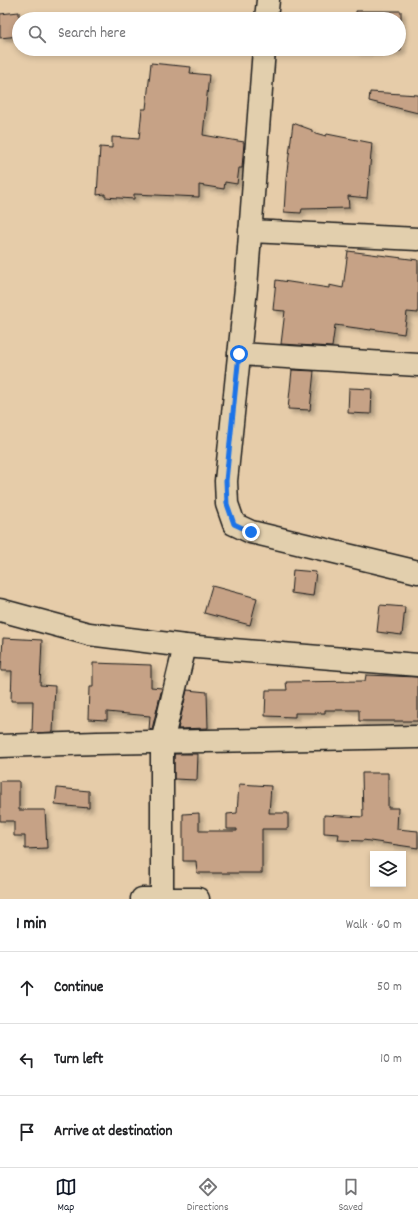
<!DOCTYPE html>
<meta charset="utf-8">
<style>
body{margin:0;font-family:Dekko,sans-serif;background:#f6f6f6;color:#202124}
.controls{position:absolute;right:12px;bottom:12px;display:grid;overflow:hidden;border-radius:0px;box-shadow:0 2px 6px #0003}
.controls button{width:36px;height:36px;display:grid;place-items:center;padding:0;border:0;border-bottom:1px solid #e0e0e0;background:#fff;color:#202124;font:20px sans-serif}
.stop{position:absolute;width:12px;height:12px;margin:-9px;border:3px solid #1a73e8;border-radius:50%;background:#fff}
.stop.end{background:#1a73e8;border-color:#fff;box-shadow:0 1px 4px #0008}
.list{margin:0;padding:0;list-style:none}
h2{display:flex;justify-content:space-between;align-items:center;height:52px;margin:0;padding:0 16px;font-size:17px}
h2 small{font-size:13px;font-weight:400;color:#757577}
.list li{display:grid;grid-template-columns:26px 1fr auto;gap:12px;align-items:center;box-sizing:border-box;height:72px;padding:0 16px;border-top:1px solid #e0e0e0}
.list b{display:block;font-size:15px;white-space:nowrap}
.list em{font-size:13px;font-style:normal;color:#757577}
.icon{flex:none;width:22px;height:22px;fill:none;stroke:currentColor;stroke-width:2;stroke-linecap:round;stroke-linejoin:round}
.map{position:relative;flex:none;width:418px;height:899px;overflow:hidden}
.search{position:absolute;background:#fff;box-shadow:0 2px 6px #0003;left:12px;right:12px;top:12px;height:44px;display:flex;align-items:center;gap:10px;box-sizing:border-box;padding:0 14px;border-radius:22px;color:#757577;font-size:15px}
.sheet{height:268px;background:#fff}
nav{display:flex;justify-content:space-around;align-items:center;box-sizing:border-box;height:56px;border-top:1px solid #e0e0e0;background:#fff;font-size:11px;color:#757577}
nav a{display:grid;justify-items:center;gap:2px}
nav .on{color:#111827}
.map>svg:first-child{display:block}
.building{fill:#c6a286;stroke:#1c1c1c;filter:url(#shadow)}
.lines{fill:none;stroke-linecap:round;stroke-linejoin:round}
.minor-casing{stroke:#1c1c1c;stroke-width:25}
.minor{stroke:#e2cfad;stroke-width:22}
.route{stroke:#1a73e8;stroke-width:5}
</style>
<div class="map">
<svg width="418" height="899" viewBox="0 0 418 899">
<defs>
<filter id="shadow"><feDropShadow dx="3.5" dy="3.5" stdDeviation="2" flood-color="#0004"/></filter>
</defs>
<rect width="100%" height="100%" fill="#e6cca9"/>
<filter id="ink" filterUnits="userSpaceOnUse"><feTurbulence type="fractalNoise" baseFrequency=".025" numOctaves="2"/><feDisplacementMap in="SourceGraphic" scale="8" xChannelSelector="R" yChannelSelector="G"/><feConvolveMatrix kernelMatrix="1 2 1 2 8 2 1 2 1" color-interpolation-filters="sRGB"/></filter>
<g filter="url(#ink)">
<g class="building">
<path d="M356 11H401V51H356V49H399V19H356Z"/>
<path d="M19 12V36L0 38V14Z"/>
<path d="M151 63 191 67 190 73 209 75 203 135 244 142 242 168H239L237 184 225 182 224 189 199 185V197L134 194V199L105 197V194L97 195 100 147 112 148V137L139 139 142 109H146Z"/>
<path d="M370 92 418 95V113L369 101Z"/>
<path d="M293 123 312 130V132L326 136 327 134 372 143 367 198 348 196 349 208 302 209 301 213 284 212 286 179Z"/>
<path d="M348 251 418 260V313L407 312 404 334 371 329V330L335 325 332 347 281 344 285 311 273 310 276 280 329 288V285L343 288Z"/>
<path d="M292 370 314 371 310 410 288 409Z"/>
<path d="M349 388 372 389 371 414 348 413Z"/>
<path d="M293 570 316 572 313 596 291 593Z"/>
<path d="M212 586 257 598 250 625 204 613Z"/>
<path d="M380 605 405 607 402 635 377 632Z"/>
<path d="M3 638 42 640 40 685 55 686 53 732 32 733 33 701H11L12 671H1Z"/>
<path d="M93 663 151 665V687L162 688 152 729 149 730 150 716 107 712V720L88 719 89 687H93Z"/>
<path d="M366 675 418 677V721H359V710H325V713H295V717L265 716 266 690H287L286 682 365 681Z"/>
<path d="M187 690 207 692 208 728 178 729Z"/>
<path d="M174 754H198L197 780 174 779Z"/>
<path d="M362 773H388V808H398L397 829 418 831V848L363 840V841L338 840 339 834 324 833V815L363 817Z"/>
<path d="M0 781H19V810H45L47 848 25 849V836H14V821H0Z"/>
<path d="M239 784 271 786 269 813H288V829H262V873H197L196 861H183V814L199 813V831H237V829H227V814L237 813Z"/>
<path d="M57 788 89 791V808L55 805Z"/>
</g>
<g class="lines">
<defs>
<g id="minor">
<path d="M266 19 268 0"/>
<path d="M264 49 246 288 226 481 227 504 234 524 251 532 418 572"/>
<path d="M250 231 418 239"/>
<path d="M239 354 418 365"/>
<path d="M0 610 89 634 185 646 418 665"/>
<path d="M0 746 97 743 418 737"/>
<path d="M142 899H198"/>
<path d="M162 899V742L185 646"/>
</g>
</defs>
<use href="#minor" class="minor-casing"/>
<use href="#minor" class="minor"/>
</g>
</g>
<g class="lines" filter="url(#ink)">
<path class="route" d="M239 354 226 481 227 504 234 524 251 532"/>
</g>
</svg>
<div class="controls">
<button><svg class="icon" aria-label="layers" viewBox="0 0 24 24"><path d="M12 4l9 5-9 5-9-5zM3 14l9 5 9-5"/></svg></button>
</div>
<div class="stop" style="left:239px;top:354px"></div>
<div class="stop end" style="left:251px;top:532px"></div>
<div class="search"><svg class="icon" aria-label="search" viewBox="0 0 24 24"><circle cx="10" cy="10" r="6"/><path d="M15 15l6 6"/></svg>Search here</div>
</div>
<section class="sheet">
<h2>1 min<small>Walk · 60 m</small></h2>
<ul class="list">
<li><svg class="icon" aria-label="ahead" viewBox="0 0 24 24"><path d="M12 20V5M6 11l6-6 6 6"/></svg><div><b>Continue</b></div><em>50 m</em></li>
<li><svg class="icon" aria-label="left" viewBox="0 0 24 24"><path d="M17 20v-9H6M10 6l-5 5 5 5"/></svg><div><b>Turn left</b></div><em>10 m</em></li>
<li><svg class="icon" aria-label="arrive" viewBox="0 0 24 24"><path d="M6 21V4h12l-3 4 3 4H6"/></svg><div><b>Arrive at destination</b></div></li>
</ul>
</section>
<nav>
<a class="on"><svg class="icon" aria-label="map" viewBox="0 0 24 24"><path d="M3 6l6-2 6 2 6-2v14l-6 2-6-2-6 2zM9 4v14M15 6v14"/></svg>Map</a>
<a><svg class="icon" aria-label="directions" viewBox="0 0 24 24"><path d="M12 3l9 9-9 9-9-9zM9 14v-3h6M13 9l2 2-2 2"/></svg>Directions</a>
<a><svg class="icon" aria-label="saved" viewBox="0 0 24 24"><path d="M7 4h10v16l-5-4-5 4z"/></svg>Saved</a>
</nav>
